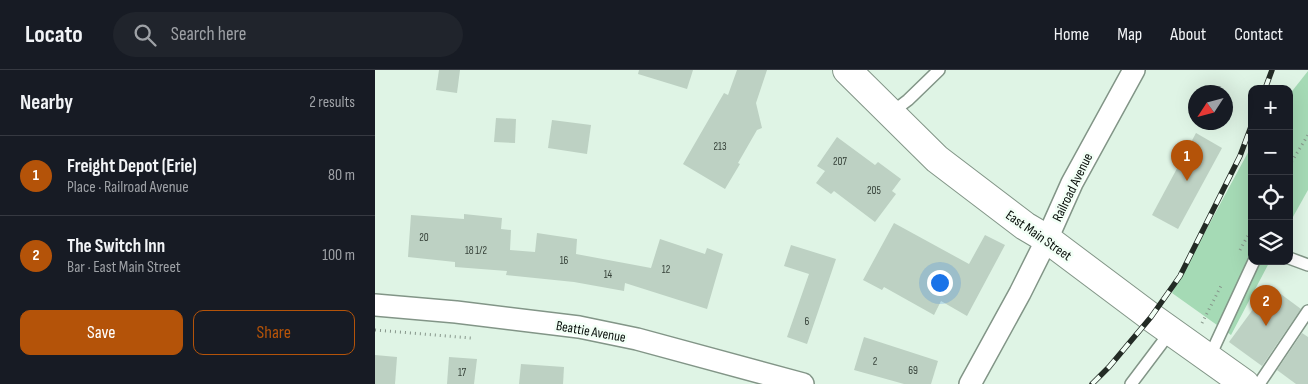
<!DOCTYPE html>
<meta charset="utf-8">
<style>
body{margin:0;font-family:"Sofia Sans Condensed",sans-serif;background:#20242c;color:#f1f3f6}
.controls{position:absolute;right:15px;top:15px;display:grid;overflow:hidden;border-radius:10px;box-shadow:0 5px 20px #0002}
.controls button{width:45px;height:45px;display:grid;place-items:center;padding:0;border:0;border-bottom:1px solid #363941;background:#171b24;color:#f1f3f6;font:25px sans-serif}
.compass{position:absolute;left:813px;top:15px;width:45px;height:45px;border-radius:50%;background:#171b24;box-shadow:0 5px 20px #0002;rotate:234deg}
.you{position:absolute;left:564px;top:212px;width:18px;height:18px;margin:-12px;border:4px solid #fff;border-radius:50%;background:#1a73e8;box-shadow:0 0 0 8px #1a73e833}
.badge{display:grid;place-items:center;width:32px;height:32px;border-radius:50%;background:#b45309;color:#fff;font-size:16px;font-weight:700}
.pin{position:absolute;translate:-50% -41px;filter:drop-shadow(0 1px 2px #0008)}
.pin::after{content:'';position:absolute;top:26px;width:18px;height:15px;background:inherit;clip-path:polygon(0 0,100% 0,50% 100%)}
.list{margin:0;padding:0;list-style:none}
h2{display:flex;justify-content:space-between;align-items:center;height:65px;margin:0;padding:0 20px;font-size:21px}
h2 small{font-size:16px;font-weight:400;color:#9ea1a6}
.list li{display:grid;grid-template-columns:32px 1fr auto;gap:15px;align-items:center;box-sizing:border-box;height:80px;padding:0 20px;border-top:1px solid #363941}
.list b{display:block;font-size:19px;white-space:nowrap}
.list p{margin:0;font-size:16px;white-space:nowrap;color:#9ea1a6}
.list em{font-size:16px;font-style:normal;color:#9ea1a6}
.actions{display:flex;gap:10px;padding:15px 20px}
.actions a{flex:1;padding:11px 0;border:1px solid #b45309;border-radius:10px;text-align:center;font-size:18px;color:#b45309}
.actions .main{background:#b45309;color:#fff}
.icon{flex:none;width:28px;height:28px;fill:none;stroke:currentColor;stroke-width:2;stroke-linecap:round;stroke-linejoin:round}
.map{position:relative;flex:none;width:933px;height:314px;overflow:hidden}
header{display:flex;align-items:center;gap:30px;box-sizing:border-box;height:70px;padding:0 25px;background:#171b24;border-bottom:1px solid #363941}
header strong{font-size:24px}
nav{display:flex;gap:28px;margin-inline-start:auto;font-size:18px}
.search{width:350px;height:45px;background:#20242c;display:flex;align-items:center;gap:12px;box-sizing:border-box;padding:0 18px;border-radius:28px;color:#9ea1a6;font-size:19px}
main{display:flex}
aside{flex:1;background:#171b24}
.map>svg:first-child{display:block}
.green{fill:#a5dab5}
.building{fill:#bdd1c3}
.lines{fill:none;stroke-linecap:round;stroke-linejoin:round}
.service-casing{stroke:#829587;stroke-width:14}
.minor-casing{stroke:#829587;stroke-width:24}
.secondary-casing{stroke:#829587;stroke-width:30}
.path{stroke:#86958a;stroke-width:3;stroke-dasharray:1 4;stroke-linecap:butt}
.service{stroke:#fff;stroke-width:11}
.minor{stroke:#fff;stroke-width:21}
.secondary{stroke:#fff;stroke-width:28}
.rail-casing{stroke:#232b25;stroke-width:5.5}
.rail{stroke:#f2fff6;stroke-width:4;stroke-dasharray:11;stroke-linecap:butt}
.labels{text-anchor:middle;stroke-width:5;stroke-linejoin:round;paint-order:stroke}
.number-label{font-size:11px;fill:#354038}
.street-label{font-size:14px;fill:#080f0a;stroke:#f2fff6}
</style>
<header>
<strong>Locato</strong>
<div class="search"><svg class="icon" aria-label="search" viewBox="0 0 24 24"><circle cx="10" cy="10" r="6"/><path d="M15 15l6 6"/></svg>Search here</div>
<nav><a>Home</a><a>Map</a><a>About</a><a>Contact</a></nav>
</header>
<main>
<aside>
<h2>Nearby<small>2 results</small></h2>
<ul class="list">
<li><span class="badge">1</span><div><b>Freight Depot (Erie)</b><p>Place · Railroad Avenue</p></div><em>80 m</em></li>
<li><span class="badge">2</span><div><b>The Switch Inn</b><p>Bar · East Main Street</p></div><em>100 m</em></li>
</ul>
<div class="actions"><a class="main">Save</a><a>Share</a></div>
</aside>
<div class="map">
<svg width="933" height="314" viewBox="0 0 933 314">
<rect width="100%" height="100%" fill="#dff4e5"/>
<g class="green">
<path d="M933 1V120L914 154V25Z"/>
<path d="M877 75V191H895L856 265 797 223Z"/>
</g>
<g class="building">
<path d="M64 0H85L82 23 61 20Z"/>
<path d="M264 0H318L312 19 263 4Z"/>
<path d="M362 0H392L381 33 387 58 382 60 363 93 365 94 350 119 308 94 349 23 353 25Z"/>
<path d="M121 48 141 49 140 73 119 72Z"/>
<path d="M177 50 216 55 212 84 173 78Z"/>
<path d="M821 63 847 78 803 159 777 145Z"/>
<path d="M462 67 500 95 503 92 526 109 517 121 521 124 500 152 459 121 456 124 441 113 450 101 442 96Z"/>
<path d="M89 144 127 148 126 159 136 160 135 180 160 182 162 163 202 169 201 184 276 198 285 169 330 184 332 178 348 184 332 239 250 213 249 221 199 212 131 205 132 201 80 197V192L33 187 36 145 89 149Z"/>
<path d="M519 153 594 194 610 165 630 175 592 246 566 231 559 245 509 217 507 220 488 210Z"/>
<path d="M416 175 461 189 432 274 412 267 434 204 409 196Z"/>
<path d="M895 216 926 239 887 296 854 272Z"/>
<path d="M927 263 933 267V314H921L902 300Z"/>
<path d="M489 267 563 291 556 314H529L479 300Z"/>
<path d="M0 285 22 287 20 314H0Z"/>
<path d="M74 287 102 289 99 314H72Z"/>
<path d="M146 294 189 297 188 314H144Z"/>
</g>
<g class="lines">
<defs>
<g id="service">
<path d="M516 43 533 30 564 0"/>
<path d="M914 188 933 195"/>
<path d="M834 288 879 191"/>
<path d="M756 314 796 261"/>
<path d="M884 314 933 241"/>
</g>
<g id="minor">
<path d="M0 235 81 242 204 257 262 269 428 314"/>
<path d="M595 314 645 223 672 169 697 113 759 0"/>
</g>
<path id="secondary" d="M472 0 562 89 650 156 672 169 776 247 870 314"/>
</defs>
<use href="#service" class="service-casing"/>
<use href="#minor" class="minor-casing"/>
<use href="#secondary" class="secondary-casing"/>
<g class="path">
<path d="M914 96 933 65"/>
<path d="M865 180 877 158"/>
<path d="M827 253 847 214"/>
<path d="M0 260 96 268"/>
</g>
<use href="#service" class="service"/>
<use href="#minor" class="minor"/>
<use href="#secondary" class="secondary"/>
<defs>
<g id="rail">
<path d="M890 19 897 0"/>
<path d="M717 314 734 297 776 247 805 206 865 86 877 54"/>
</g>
</defs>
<use href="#rail" class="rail-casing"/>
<use href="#rail" class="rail"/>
</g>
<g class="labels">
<g class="number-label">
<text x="345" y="80">213</text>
<text x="465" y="95">207</text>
<text x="499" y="124">205</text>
<text x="49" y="171">20</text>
<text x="101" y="184">18 1/2</text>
<text x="189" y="194">16</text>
<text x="291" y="203">12</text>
<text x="233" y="208">14</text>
<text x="432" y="255">6</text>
<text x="500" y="295">2</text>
<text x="538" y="304">69</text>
<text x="87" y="306">17</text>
</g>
<g class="street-label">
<text transform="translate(697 117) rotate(-64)" y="5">Railroad Avenue</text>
<text transform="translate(664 165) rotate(35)" y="5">East Main Street</text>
<text transform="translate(216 261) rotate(10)" y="5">Beattie Avenue</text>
</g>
</g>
</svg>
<div class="controls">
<button>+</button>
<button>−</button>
<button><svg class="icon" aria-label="locate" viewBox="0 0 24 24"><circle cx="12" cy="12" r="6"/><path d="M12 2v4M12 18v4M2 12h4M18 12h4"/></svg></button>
<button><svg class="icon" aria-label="layers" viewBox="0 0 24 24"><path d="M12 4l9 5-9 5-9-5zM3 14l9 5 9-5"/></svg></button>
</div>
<svg class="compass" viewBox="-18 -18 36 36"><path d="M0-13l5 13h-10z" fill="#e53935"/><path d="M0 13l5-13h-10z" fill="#9ea1a6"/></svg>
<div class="you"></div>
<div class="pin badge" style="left:812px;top:111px">1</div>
<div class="pin badge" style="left:891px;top:256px">2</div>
</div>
</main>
